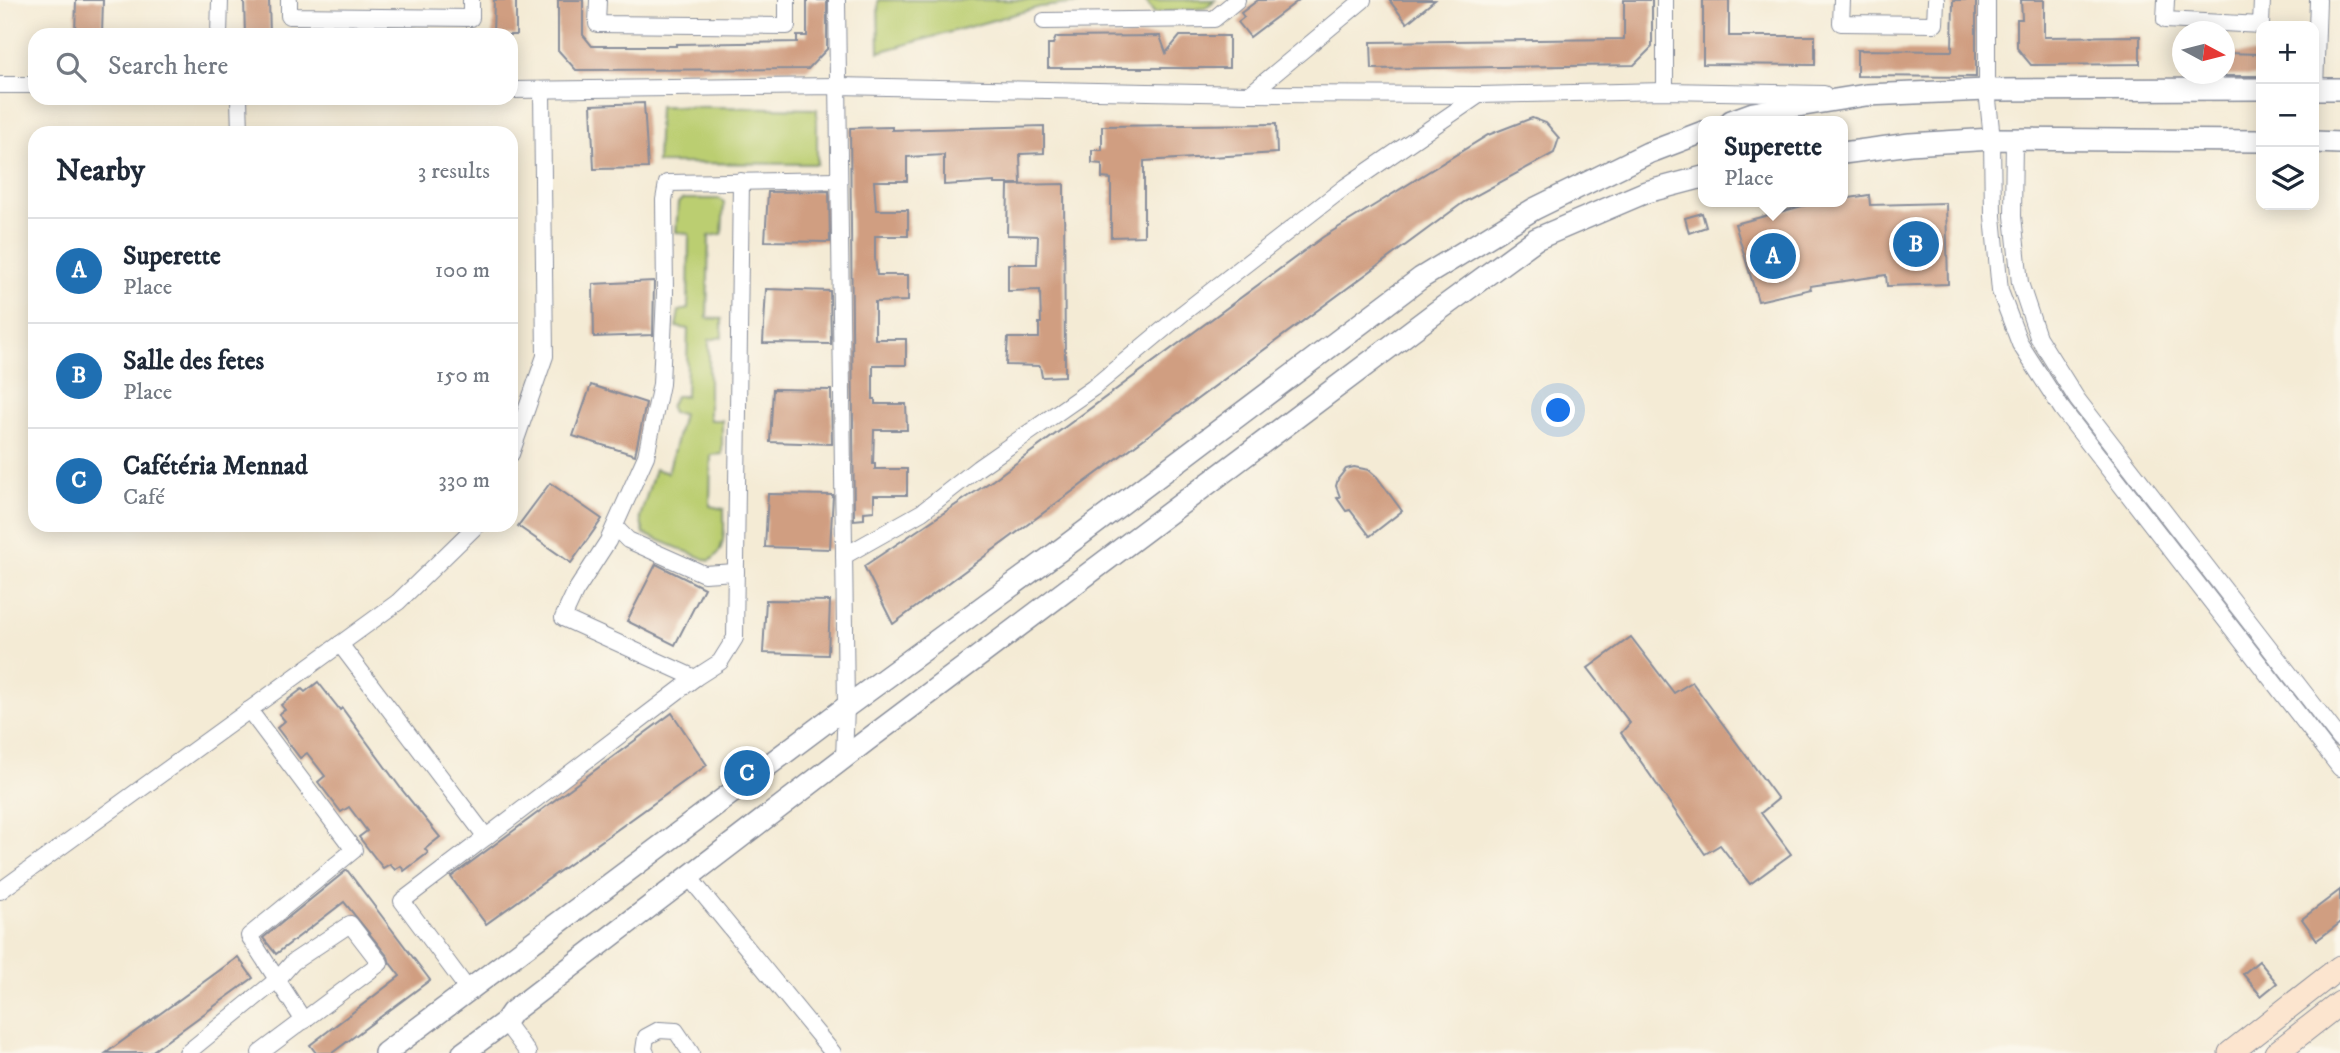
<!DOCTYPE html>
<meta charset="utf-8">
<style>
body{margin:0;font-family:"IM FELL DW Pica",serif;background:#f2f2f3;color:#1f2937}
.controls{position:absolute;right:21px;top:21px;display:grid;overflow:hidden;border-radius:14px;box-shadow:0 4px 18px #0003}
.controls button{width:63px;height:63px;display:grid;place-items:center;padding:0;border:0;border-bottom:2px solid #e0e1e3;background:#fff;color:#1f2937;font:35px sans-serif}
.compass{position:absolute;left:2172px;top:21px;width:63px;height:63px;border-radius:50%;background:#fff;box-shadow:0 4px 18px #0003;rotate:97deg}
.you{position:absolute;left:1559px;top:411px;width:24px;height:24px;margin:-18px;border:5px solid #fff;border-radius:50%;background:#1a73e8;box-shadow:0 0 0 10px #1a73e833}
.badge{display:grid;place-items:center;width:46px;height:46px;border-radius:50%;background:#1f6fb2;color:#fff;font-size:23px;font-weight:700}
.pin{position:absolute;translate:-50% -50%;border:4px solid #fff;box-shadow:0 2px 7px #0006}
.popup{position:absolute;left:1698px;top:116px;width:150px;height:91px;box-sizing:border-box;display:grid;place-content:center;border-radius:14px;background:#fff;filter:drop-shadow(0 2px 5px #0005);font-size:23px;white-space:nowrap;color:#747a83}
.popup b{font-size:26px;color:#1f2937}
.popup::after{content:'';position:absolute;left:50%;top:100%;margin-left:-14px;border:14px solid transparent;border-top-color:#fff}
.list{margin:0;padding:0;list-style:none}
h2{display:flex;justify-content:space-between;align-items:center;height:91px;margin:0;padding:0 28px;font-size:30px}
h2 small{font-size:23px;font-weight:400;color:#747a83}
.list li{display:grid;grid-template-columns:46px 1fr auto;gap:21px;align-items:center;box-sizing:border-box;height:105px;padding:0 28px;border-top:2px solid #e0e1e3}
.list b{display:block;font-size:26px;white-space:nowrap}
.list p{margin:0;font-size:23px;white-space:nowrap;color:#747a83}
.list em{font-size:23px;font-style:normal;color:#747a83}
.icon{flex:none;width:38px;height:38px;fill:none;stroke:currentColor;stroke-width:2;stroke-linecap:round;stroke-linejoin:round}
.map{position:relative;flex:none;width:2340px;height:1053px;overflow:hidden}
.search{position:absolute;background:#fff;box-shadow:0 4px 18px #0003;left:28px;top:28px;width:490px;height:77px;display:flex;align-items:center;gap:18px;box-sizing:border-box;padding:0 24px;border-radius:21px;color:#747a83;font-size:26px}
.panel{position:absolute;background:#fff;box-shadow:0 4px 18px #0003;left:28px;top:126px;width:490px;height:406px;border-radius:21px}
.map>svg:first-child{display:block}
.green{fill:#bbce71;stroke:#6b7e68;stroke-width:2}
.building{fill:#d09e81}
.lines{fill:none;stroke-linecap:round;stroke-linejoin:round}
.minor-casing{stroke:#888d9a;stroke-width:18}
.tertiary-casing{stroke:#888d9a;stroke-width:24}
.secondary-casing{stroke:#888d9a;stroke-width:25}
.minor{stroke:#fff;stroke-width:16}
.tertiary{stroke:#fff;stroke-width:21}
.secondary{stroke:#fce5cf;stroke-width:23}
</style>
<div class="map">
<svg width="2340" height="1053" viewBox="0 0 2340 1053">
<rect width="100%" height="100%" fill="#fbf7ec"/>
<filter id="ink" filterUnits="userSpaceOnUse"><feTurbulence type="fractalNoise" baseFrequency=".0143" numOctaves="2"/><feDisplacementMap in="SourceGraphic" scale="14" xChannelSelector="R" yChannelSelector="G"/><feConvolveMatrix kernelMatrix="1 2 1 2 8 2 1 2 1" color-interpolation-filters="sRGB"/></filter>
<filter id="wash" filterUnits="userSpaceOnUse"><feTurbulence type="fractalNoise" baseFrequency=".00686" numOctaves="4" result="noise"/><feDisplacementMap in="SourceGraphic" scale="28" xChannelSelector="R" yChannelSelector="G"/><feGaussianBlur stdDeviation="1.57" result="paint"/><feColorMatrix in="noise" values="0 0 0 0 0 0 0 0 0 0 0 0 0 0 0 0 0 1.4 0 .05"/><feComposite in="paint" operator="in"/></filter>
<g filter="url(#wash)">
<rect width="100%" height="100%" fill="#f4ebd5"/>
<g class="green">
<path d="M878 0H1085L1080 3 1040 7 879 52Z"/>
<path d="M1145 0H1215L1205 8 1154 13Z"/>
<path d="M659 106 817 109V164L657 163Z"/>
<path d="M682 199H719L724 202 722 234 709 236 707 318 722 319V337L709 340V415L710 420H722V454L711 455 710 506 724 509C724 526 727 553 709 561L644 534 640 517 655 469 668 473 683 414 672 413 670 407 675 396H686L688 329 676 327 679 311 688 309 689 234 676 232 678 203Z"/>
</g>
<g id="blocks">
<g class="building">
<path d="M76 0H103L102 35H75Z"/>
<path d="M244 0H269L270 35H245Z"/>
<path d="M494 0H516V35H493Z"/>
<path d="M558 0H583V35L592 46H676V44L797 42V36H807V0H827V49L808 69 576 70 558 50Z"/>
<path d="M1258 0H1299L1250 37 1238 22 1244 17 1241 13Z"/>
<path d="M1389 0H1435L1407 23Z"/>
<path d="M1624 0H1652V47L1634 65 1372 69 1371 42 1624 39Z"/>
<path d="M1703 0H1729V36H1815V65L1703 64Z"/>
<path d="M1953 0H1976V77L1857 76V50L1952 51Z"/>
<path d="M2021 0H2044V37L2140 36V64L2031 65 2017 48V19H2022Z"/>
<path d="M1160 36 1166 53 1180 36H1229V68H1048V44H1053L1056 37Z"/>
<path d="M2224 53 2261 54V76H2224Z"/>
<path d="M644 103 648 168 594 169 591 105Z"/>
<path d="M1532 118 1546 123 1559 138 1554 153 1464 202 893 624 864 566 993 480 1323 237 1488 135Z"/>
<path d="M1276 124 1277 153 1144 161V236L1111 237V179L1102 178V164L1092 163V150H1102V126Z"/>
<path d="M1044 126V153L1020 154 1021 184H994V182L944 185V155L907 157V181H874L876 210H908V236H875V258L877 275H908V301L875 302V339H906V365H873V399H875V404H906L907 430H874L873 464H875V469H907V495H874V511L864 512V519L854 520 850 128 892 127V130Z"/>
<path d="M1064 184 1065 376 1042 377 1040 366 1006 365 1008 338H1039V323H1041L1040 290 1008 291V264H1037L1038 236 1007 235 1008 185Z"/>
<path d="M829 191 830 242 765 241 768 192Z"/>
<path d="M1869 195 1870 205 1946 203 1948 284 1887 286 1886 275 1810 286 1811 289 1758 301 1735 224 1810 204 1843 202V199Z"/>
<path d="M1702 213 1706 227 1689 233 1685 218Z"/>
<path d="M654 281 653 335 594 337 593 284Z"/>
<path d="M766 289 830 291 831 344 763 343Z"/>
<path d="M591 385 646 403 635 455 573 436Z"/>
<path d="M773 389 831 390 832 444 770 442Z"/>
<path d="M1354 467 1369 470 1377 477 1402 511 1370 536 1350 510 1346 511 1337 498 1340 497 1336 486 1338 479 1346 469Z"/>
<path d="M550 483 602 519 571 563 518 526Z"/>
<path d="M768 494 833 495 830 549 765 547Z"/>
<path d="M656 564 704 588 675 645 627 621Z"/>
<path d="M766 600 830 601 828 655 763 653Z"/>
<path d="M1631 637 1674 693 1692 682 1778 799 1761 813 1791 854 1750 884 1720 845 1705 854 1621 733 1630 723 1588 668Z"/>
<path d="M318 682 340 710 342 708 402 790 440 837 425 849 428 853 404 871 401 866 395 870 390 864 383 868 359 837 367 831 349 807 341 812 318 782 325 776 307 753 300 758 277 728 285 721 279 714 285 710 281 705 302 689 305 692Z"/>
<path d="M672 713 707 765 486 924 451 877Z"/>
<path d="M347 870 430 980 332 1053H316L310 1045 400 976 390 963 388 957 344 902 276 954 263 938Z"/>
<path d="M2340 890V923L2317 940 2302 919Z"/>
<path d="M238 957 253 978 150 1053H106Z"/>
<path d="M2259 961 2277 983 2261 996 2243 974Z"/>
</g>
</g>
</g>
<g filter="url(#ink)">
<use href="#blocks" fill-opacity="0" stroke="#888d9a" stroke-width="2"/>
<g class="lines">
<defs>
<g id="minor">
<path d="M289 0V16L471 18V0"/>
<path d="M598 0 597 24 787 26V0"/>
<path d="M837 0 846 707 844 758"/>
<path d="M1665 0V91"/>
<path d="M1842 0 1841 23 1935 24 1936 0"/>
<path d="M1987 0V90L1992 139 1993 216 2000 291 2020 344 2062 409 2340 768"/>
<path d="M2166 0 2165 20 2261 25 2262 0"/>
<path d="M1044 21 1214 19 1237 0"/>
<path d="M219 35 220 0"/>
<path d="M0 85H35"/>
<path d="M2315 89 2318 0"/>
<path d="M511 90 837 86 1250 94 1479 95 1665 91 1824 94"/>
<path d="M1250 94 1363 0"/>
<path d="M239 98 240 133"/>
<path d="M2014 140 2013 216 2020 283 2038 337 2077 399 2340 739"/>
<path d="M511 454 545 356 542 91"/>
<path d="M615 527 628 540 704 574 736 572"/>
<path d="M844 556 922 512 978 468 1093 388 1183 313 1345 187 1479 95"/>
<path d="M340 644 486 837"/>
<path d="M695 678 563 618 575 592 608 541 646 456 661 384 665 293 664 200 667 183 838 180"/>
<path d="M249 710 354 850 249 936 304 1021"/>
<path d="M689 877 833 1053"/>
<path d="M0 891 398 602 477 525"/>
<path d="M469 991 402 901 695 678 720 662 735 638 741 181"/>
<path d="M505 1022 528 1053"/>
<path d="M187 1053 278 979 293 962 350 924 380 963 260 1053"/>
<path d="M646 1053 644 1050 646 1037 659 1030 676 1031 691 1053"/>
</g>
<g id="tertiary">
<path d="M2314 89H2340"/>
<path d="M1731 121 1753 113 1866 95 1987 90 2261 89"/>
<path d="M2314 142 2340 143"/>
<path d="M1843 153 1910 144 1992 139 2261 141"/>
<path d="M385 1053 846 707 1063 548 1421 278 1534 209 1648 153 1703 132"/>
<path d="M463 1053 505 1022 512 1012 866 741 1435 313 1536 239 1646 192 1703 177"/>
</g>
<g id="secondary">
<path d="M2230 1053 2340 967"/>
<path d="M2276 1053 2340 1003"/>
</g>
</defs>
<use href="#minor" class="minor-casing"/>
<use href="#tertiary" class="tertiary-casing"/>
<use href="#secondary" class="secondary-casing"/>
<use href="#minor" class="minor"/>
<use href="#tertiary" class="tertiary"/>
<use href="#secondary" class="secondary"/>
</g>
</g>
</svg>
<div class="controls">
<button>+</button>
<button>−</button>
<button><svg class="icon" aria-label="layers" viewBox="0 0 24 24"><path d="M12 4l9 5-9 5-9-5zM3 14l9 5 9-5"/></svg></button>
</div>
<svg class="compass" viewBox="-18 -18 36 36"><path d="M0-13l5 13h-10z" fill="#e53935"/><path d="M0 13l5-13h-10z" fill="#747a83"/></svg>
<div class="you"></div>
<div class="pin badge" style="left:1773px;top:256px">A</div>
<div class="popup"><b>Superette</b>Place</div>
<div class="pin badge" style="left:1916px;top:244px">B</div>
<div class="pin badge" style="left:747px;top:773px">C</div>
<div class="search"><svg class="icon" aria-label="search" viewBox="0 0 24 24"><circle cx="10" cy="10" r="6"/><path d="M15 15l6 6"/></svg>Search here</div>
<section class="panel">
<h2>Nearby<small>3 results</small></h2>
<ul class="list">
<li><span class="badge">A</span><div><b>Superette</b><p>Place</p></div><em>100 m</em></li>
<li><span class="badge">B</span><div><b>Salle des fetes</b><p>Place</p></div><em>150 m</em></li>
<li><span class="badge">C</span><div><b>Cafétéria Mennad</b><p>Café</p></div><em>330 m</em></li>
</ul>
</section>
</div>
